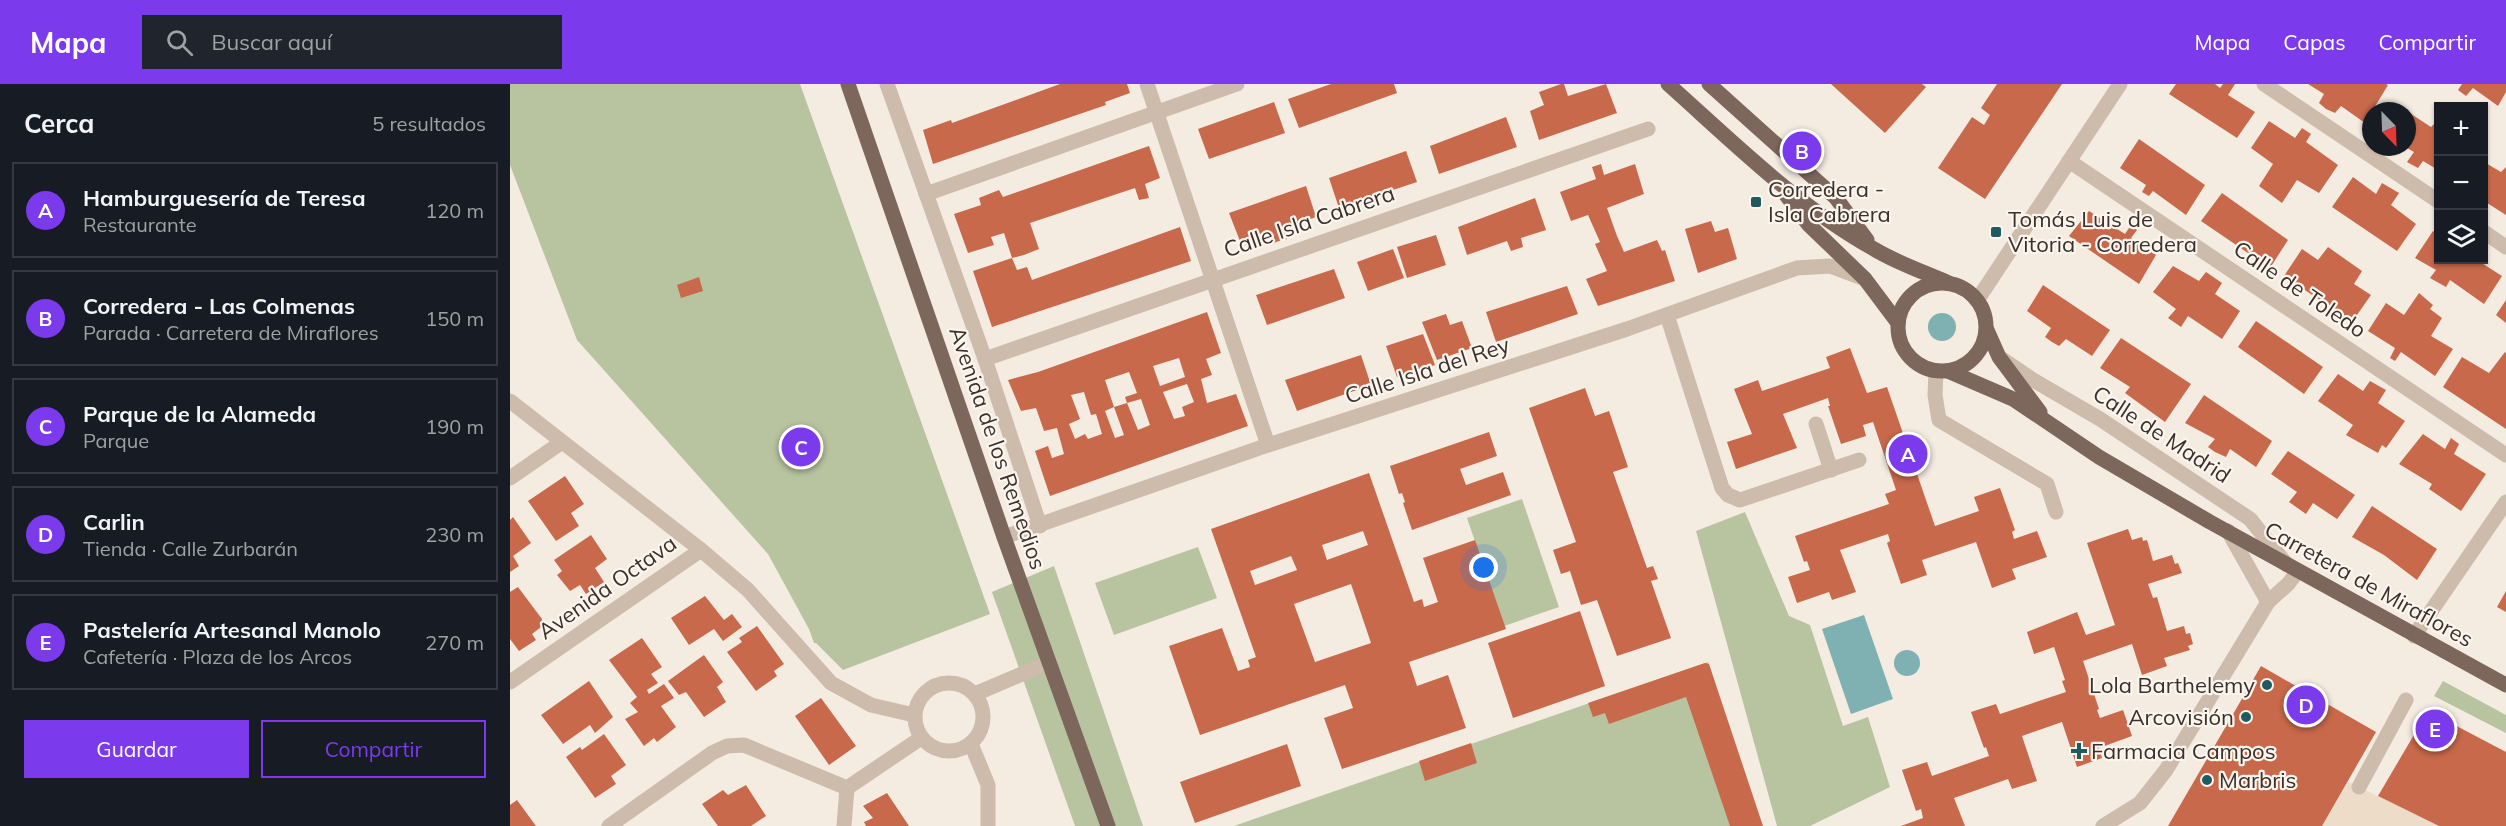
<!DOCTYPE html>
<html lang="es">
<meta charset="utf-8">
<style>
body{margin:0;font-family:Mulish,sans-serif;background:#20242c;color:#f1f3f6}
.controls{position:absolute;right:18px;top:18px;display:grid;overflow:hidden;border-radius:0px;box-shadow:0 2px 4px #0004}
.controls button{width:54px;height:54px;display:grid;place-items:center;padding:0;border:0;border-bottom:2px solid #363941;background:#171b24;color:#f1f3f6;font:30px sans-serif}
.compass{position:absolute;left:1852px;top:18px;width:54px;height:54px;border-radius:50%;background:#171b24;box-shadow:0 2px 4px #0004;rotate:157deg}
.you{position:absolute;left:974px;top:484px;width:21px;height:21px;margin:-15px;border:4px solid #fff;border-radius:50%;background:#1a73e8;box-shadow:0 0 0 9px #1a73e833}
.badge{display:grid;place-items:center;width:39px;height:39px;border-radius:50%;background:#7c3aed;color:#fff;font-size:20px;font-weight:700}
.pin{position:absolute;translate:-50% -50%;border:3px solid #fff;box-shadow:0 2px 6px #0006}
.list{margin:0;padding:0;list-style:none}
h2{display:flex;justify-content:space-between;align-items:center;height:78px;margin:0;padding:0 24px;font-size:26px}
h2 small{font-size:20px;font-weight:400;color:#9ea1a6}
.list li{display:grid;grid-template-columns:39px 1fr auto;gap:18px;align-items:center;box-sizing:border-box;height:96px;margin:0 12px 12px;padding:0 12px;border:2px solid #363941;border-radius:0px}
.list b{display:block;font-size:22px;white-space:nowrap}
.list p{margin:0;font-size:20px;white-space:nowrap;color:#9ea1a6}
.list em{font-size:20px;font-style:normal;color:#9ea1a6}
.actions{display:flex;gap:12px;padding:18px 24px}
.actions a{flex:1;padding:14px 0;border:2px solid #7c3aed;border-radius:0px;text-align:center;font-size:21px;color:#7c3aed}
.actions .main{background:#7c3aed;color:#fff}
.icon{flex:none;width:33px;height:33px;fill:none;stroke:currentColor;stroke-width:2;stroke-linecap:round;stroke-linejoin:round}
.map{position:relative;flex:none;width:1996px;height:742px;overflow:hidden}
header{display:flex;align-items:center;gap:36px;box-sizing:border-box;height:84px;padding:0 30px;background:#7c3aed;color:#fff}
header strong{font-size:28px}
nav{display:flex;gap:33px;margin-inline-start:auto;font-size:21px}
.search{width:420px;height:54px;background:#20242c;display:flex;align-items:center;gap:15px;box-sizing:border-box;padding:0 21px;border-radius:0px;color:#9ea1a6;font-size:22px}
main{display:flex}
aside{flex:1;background:#171b24}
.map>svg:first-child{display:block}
.green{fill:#b8c4a0}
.plaza{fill:#ecdcc8}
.water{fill:#7fb0b2}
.building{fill:#c8694b;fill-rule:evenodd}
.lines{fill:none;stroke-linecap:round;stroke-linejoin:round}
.minor{stroke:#cdbbac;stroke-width:15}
.major{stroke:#7d675c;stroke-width:15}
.poi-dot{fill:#1f5a5e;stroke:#fbf5ee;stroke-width:2}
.labels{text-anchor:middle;stroke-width:4.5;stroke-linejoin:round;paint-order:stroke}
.poi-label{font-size:22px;fill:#3b302b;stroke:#fbf5ee;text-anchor:start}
.street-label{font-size:22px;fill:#3b302b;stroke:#fbf5ee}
</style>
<header>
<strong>Mapa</strong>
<div class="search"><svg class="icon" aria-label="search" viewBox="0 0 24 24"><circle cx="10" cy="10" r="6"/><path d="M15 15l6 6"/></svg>Buscar aquí</div>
<nav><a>Mapa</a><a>Capas</a><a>Compartir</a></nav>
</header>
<main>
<aside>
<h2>Cerca<small>5 resultados</small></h2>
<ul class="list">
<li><span class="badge">A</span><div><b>Hamburguesería de Teresa</b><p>Restaurante</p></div><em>120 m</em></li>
<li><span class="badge">B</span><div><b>Corredera - Las Colmenas</b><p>Parada · Carretera de Miraflores</p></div><em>150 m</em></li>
<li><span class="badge">C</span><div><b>Parque de la Alameda</b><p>Parque</p></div><em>190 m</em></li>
<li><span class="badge">D</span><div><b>Carlin</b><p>Tienda · Calle Zurbarán</p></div><em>230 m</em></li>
<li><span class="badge">E</span><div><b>Pastelería Artesanal Manolo</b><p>Cafetería · Plaza de los Arcos</p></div><em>270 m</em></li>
</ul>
<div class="actions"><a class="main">Guardar</a><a>Compartir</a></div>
</aside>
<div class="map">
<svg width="1996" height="742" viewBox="0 0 1996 742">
<rect width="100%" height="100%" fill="#f4ebe1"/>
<g class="green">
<path d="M0 0H290L480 530 333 586 306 559H304L299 545 258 470 67 256 0 81Z"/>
<path d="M1012 415 1049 523 994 542 957 434Z"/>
<path d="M1235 428 1279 532 1300 541 1333 642 1358 633 1380 703 1300 742H1267L1186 447Z"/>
<path d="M688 463 707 514 604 551 585 499Z"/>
<path d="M544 482 633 742H565L482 508Z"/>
<path d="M1198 578 1251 742H724Z"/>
<path d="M1933 597 1996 631V649L1924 612Z"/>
</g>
<path class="plaza" d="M1838 698 1849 703 1929 742H1812Z"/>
<g class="water">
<circle cx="1432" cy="243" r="14"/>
<path d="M1354 531 1383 615 1341 630 1312 545Z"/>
<circle cx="1397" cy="579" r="13"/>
</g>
<g class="building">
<path d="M550 0H617L620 9 595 18 596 21 423 80 413 46 441 36 442 39Z"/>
<path d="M821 0H884L887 9 789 44 778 15Z"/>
<path d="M1051 0H1054L1058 12 1096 0 1107 29 1029 56 1020 27 1034 21 1029 8Z"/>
<path d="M1321 0H1412L1416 3 1375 49Z"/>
<path d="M1487 0H1552L1475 115 1428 84 1462 33 1474 41 1480 31 1471 24Z"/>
<path d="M1666 0H1705L1710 4 1713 0H1725L1718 11 1745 28 1727 54 1659 10Z"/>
<path d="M1798 0H1876L1878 1 1855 39 1831 22 1825 29 1816 25 1809 19 1814 10Z"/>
<path d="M1952 0H1996V8L1988 22 1963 4 1956 12 1948 6Z"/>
<path d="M764 18 775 49 699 75 688 45Z"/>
<path d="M1889 22 1921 43 1928 36V86L1913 77 1908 84 1897 78 1904 68 1897 64V27H1885Z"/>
<path d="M996 33 1007 63 929 90 920 62Z"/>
<path d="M1759 37 1785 54 1792 44 1801 50 1796 58 1828 81 1809 109 1787 96 1772 119 1749 102 1763 80 1741 64Z"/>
<path d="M1629 55 1695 101 1676 131 1643 107 1639 112 1632 108 1636 101 1610 84Z"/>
<path d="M639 62 650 94 635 100 639 114 629 116 625 104 520 139 529 165 514 171 502 174 494 149 481 153 484 161 458 169 444 130 471 121 469 114 489 106 493 113Z"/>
<path d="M896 67 907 98 829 124 819 94Z"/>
<path d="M1974 78 1991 88 1996 83V131L1974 117Z"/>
<path d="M1091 80 1094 91 1125 80 1134 110 1097 124 1107 152 1114 168 1147 156 1152 167 1155 166 1165 197 1088 222 1076 195 1097 187 1085 160 1090 158 1078 131 1061 137 1050 108 1086 95 1082 83Z"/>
<path d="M1843 93 1866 110 1872 99 1889 109 1881 121 1906 140 1887 167 1822 123Z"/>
<path d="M796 102 806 133 775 144 777 155 769 157 761 160 756 148 730 157 719 129Z"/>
<path d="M1712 109 1778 156 1760 184 1691 137Z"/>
<path d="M1025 114 1036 146 1011 154 1013 163 1001 167 997 157 957 171 948 143Z"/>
<path d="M1579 127 1615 150 1621 141 1627 146 1621 154 1646 171 1629 200 1559 152Z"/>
<path d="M1201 137 1205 148 1218 144 1227 175 1188 189 1175 145Z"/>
<path d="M670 143 681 177 482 243 463 187 502 174 507 186 517 183 522 196Z"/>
<path d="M1923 147 1928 150V176H1967L1992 192 1974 220 1940 196 1936 203 1920 194 1926 186 1905 174Z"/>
<path d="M926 151 936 181 897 194 887 163Z"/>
<path d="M1818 163 1852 187 1844 200 1861 211 1842 238 1774 192 1792 165 1808 176Z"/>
<path d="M883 165 894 194 858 207 847 178Z"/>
<path d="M1663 182 1689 197 1696 188 1712 199 1705 210 1730 227 1712 255 1678 232 1671 243 1658 234 1666 225 1643 208Z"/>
<path d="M824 185 835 214 757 241 746 211Z"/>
<path d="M189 193 193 207 171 214 167 201Z"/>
<path d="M1533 201 1600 246 1582 272 1556 255 1549 262 1542 258 1535 253 1541 244 1517 227Z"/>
<path d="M1057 202 1068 230 986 258 976 228Z"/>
<path d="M1909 209 1923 221 1920 225 1932 234 1921 252 1943 265 1925 292 1891 268 1885 277 1880 274 1885 264 1858 247 1876 219 1894 231Z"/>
<path d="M1996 216V239L1986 231Z"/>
<path d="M697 228 711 269 696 275 702 291 691 295 697 319 726 310 738 342 540 412 525 367 538 362 542 374 554 370 547 344 534 347 526 324 511 327 498 296 528 288ZM669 274 675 293 650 302 643 282ZM619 288 627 309 615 313 617 319 604 323 614 351 605 354 595 327 604 323 595 296ZM677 300 684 318 672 323 675 332 664 335 653 308ZM574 308 581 331 586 330 592 350 578 355 575 350 565 355 559 340 570 335 561 311ZM631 315 640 341 628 346 617 319Z"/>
<path d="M936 230 940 241 952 237 962 264 927 276 912 238Z"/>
<path d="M1746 237 1813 283 1794 310 1728 263Z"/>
<path d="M913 250 925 281 887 293 876 262Z"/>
<path d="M1611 254 1681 300 1655 338 1615 309 1620 303 1590 284Z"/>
<path d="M1340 264 1357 309 1377 303 1425 442 1469 427 1464 413 1490 404 1505 446 1502 448 1504 455 1527 447 1537 473 1502 485 1506 495 1482 504 1466 458 1412 476 1417 491 1391 500 1377 459 1380 457 1378 450 1330 466 1346 508 1322 516 1319 508 1287 519 1278 493 1300 486 1297 477 1294 478 1285 452 1379 420 1375 410 1386 406 1363 338 1353 341 1356 352 1331 360 1318 322H1320L1318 314 1273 330 1287 364 1226 385 1217 358 1242 350 1224 305 1248 296 1252 307 1320 284 1316 273Z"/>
<path d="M1995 268 1996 269V345L1933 303 1952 273 1979 289Z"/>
<path d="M851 271 861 301 787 327 775 296Z"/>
<path d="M1828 290 1853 307 1860 297 1876 306 1868 319 1895 337 1876 364 1872 361 1868 369 1836 351 1843 341 1808 317Z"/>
<path d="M1075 304 1085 332 1099 327 1118 383 1103 388 1137 484 1143 482 1148 495 1141 497 1161 554 1107 572 1087 516 1071 521 1060 487 1051 490 1043 466 1066 458 1019 324Z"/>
<path d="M1694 311 1762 357 1746 383 1720 365 1716 373 1705 368 1698 363 1705 355 1675 339Z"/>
<path d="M979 348 987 372 950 385 956 401 993 388 1001 411 902 446 893 419 895 418 892 409 889 410 880 382Z"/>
<path d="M1913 350 1935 365 1941 354 1949 360 1944 370 1976 390 1951 427 1919 405 1922 400 1889 380Z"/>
<path d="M1778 367 1845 411 1827 435 1803 419 1796 430 1779 418 1787 408 1761 390Z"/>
<path d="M859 389 904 518 912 515 914 523 928 518 913 474 965 456 996 545 899 578 907 602 938 591 956 644 832 685 814 634 843 624 835 601 690 651 659 562 712 544 728 587 740 583 738 576 746 573 701 445ZM853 447 858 461 817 476 812 461ZM781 472 787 486 745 501 740 487ZM841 500 861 559 805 578 784 520Z"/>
<path d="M55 392 74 420 61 429 69 442 46 457 18 417Z"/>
<path d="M1862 422 1927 465 1907 496 1874 471 1842 453Z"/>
<path d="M3 433 21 459 3 472 9 482 0 488V436Z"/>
<path d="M1618 445 1622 456 1632 453 1633 457 1637 456 1643 477 1662 471 1665 480 1668 479 1672 489 1638 500 1643 514 1647 513 1657 547 1674 542 1676 550 1680 549 1683 560 1678 562 1680 566 1654 574 1657 582 1632 591 1622 560 1573 577 1589 625 1587 626 1590 634 1613 626 1622 652 1589 664 1592 674 1567 683 1552 638 1512 652 1527 697 1502 705 1498 695 1444 714 1455 742H1391L1413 734 1411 725 1406 727 1392 686 1417 678 1422 692 1479 672 1476 663 1474 664 1461 628 1486 620 1490 630 1556 608 1552 597 1555 596 1544 563 1524 570 1517 548 1567 528 1576 551 1605 541 1577 459Z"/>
<path d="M81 451 97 475 85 484 94 498 76 510 70 501 60 507 47 491 52 487 44 476Z"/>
<path d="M8 503 32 535 31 543 22 550 26 556 9 567 0 555V508Z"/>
<path d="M1996 507V528L1987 523Z"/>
<path d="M195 512 214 536 222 530 232 543 213 557 204 545 179 561 161 534Z"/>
<path d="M1070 527 1095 602 1003 634 978 559Z"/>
<path d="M247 542 274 580 264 587 267 592 246 607 217 568 232 558 229 554Z"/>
<path d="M132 554 152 583 141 590 148 599 137 606 139 610 154 600 164 614 151 622 166 643 147 658 144 654 134 662 115 635 128 628 120 619 127 613 99 576Z"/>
<path d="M194 571 213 598 207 603 216 618 194 633 176 608 169 611 158 597Z"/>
<path d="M1195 579 1199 580 1253 742H1220L1176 613 1099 640 1095 629 1083 633 1078 619Z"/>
<path d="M1751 582 1866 648 1812 742H1658Z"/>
<path d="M79 597 103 633 85 649 80 641 53 660 31 631Z"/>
<path d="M311 614 346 662 319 681 285 632Z"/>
<path d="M1918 627 1996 668V742H1929L1868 712Z"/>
<path d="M94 650 116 681 101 692 106 700 85 714 56 673 70 663 72 666Z"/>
<path d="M961 659 967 679 915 697 909 677Z"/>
<path d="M777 660 791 702 685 739 670 698Z"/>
<path d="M236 701 256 732 241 742H208L192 720 213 706 218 711Z"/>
<path d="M377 709 399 742H356L354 738 363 734 353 722Z"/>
<path d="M7 716 26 742H0V721Z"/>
</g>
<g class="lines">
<g class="minor">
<path d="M377 0 475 275 530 442"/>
<path d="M637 0 758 361"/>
<path d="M1754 0 1928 117"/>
<path d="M1559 77 1996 371"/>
<path d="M416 110 727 0"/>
<path d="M1974 148 1996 163"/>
<path d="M1468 215 1610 0"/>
<path d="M1157 231 1212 404 1218 411 1230 416 1349 376"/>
<path d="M475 275 1138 45"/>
<path d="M1492 275 1523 296 1590 335 1740 435 1777 481"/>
<path d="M1426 287 1425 311 1429 336 1537 400 1546 428"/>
<path d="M0 317 191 466 238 506 321 599 361 621 404 631"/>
<path d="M1306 340 1321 386"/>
<path d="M0 394 52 358"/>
<path d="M1718 447 1758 518"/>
<path d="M494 453 758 361 1117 245 1287 184 1320 182 1355 195"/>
<path d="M1904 552 1996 418"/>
<path d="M0 598 191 466"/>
<circle cx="439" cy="633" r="34"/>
<path d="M465 610 540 578"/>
<path d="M461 660 478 701V742"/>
<path d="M1849 703 1896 616"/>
<path d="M337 704 411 654"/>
<path d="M99 742 202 669 217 662 234 661 337 704"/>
<path d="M334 742 337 704"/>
<path d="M1593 742 1630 719 1656 686 1758 518 1778 500 1788 487"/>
</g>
<g class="major">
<path d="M338 0 494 453 598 742"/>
<path d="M1158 0C1224 59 1287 122 1364 165 1387 179 1414 188 1439 199"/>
<path d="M1199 0 1326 114 1357 156"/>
<path d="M1276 111 1298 140 1355 195 1388 239"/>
<circle cx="1432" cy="243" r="44"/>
<path d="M1477 246 1489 273 1530 328"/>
<path d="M1438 287 1503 315 1589 373 1700 438 1996 601"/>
</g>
</g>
<g class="poi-dot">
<rect x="1240" y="112" width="12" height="12" rx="3"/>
<rect x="1480" y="142" width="12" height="12" rx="3"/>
<circle cx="1757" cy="601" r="6"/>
<circle cx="1736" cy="633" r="6"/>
<path d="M1566 658h6v6h6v6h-6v6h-6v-6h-6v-6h6z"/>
<circle cx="1697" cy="696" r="6"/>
</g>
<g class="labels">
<g class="poi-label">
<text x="1258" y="113">Corredera -<tspan x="1258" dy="25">Isla Cabrera</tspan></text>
<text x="1498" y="143">Tomás Luis de<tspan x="1498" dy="25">Vitoria - Corredera</tspan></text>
<text x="1745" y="609" text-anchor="end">Lola Barthelemy</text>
<text x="1724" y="641" text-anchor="end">Arcovisión</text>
<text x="1581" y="675">Farmacia Campos</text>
<text x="1709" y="704">Marbris</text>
</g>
<g class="street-label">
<text transform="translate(799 137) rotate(-19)" y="8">Calle Isla Cabrera</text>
<text transform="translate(1790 205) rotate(34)" y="8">Calle de Toledo</text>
<text transform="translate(917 286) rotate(-18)" y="8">Calle Isla del Rey</text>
<text transform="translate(1652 350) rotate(33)" y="8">Calle de Madrid</text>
<text transform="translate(488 364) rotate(71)" y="8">Avenida de los Remedios</text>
<text transform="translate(1859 500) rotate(29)" y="8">Carretera de Miraflores</text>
<text transform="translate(97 503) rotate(-35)" y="8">Avenida Octava</text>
</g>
</g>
</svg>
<div class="controls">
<button>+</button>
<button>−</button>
<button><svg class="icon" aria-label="layers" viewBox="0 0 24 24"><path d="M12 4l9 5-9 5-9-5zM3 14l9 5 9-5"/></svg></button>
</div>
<svg class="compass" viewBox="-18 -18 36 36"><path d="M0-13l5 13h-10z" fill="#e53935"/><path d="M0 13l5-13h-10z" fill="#9ea1a6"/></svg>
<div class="you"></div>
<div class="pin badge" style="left:1398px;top:370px">A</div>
<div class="pin badge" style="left:1292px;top:67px">B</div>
<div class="pin badge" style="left:291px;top:363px">C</div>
<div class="pin badge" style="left:1796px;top:621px">D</div>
<div class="pin badge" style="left:1925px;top:645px">E</div>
</div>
</main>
